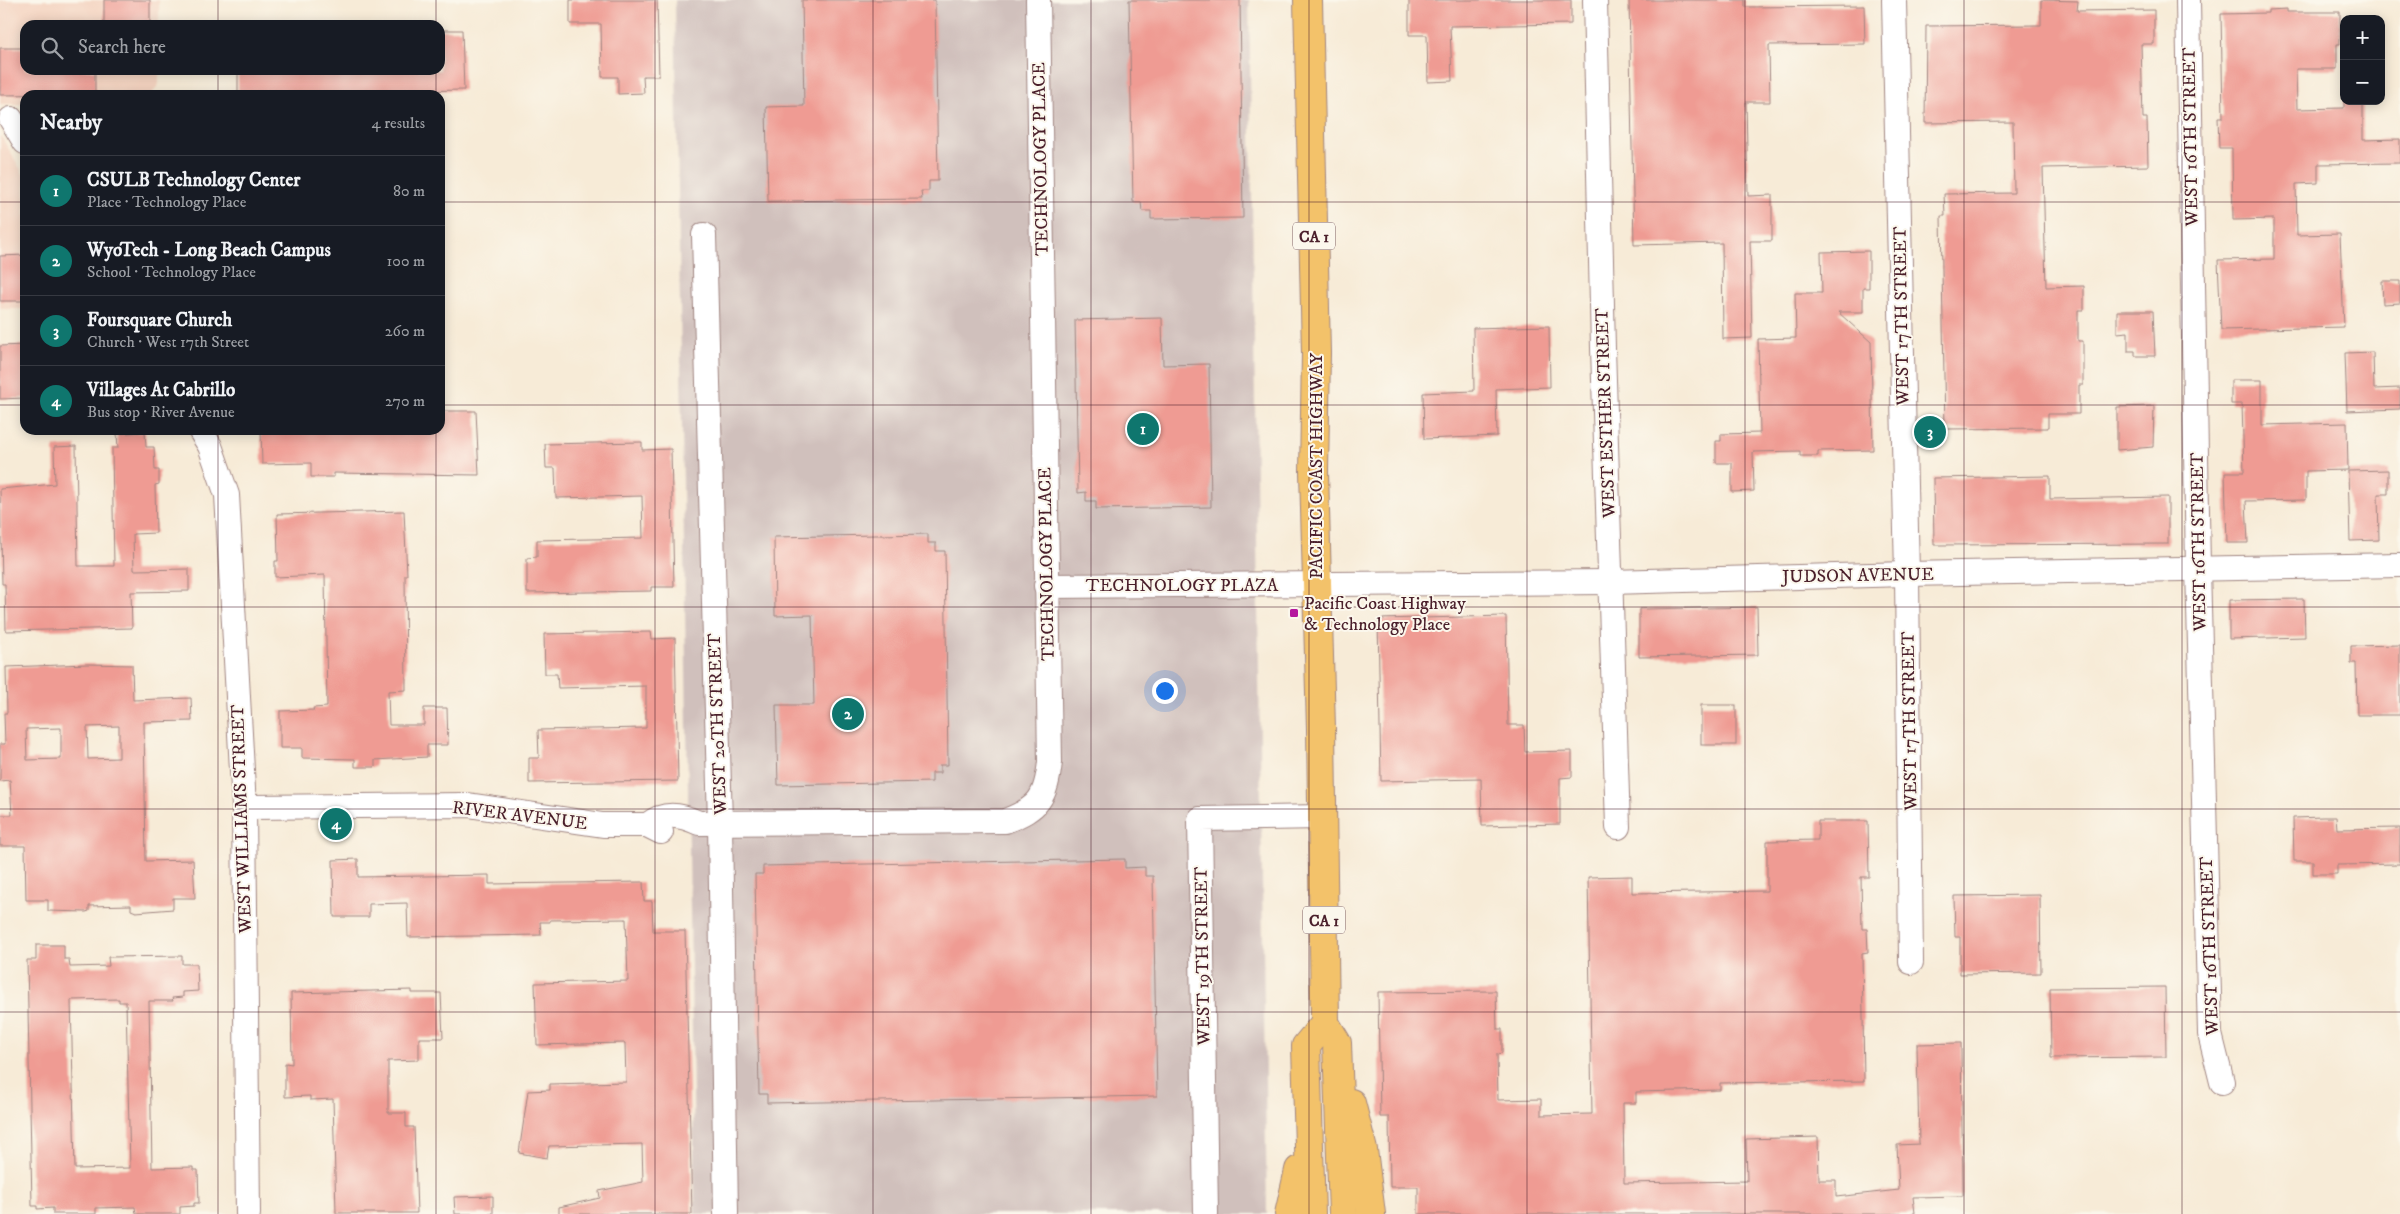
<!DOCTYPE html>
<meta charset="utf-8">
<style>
body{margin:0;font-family:"IM FELL DW Pica",serif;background:#20242c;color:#f1f3f6}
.controls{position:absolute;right:15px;top:15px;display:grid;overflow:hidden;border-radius:10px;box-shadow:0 2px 12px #0003}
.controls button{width:45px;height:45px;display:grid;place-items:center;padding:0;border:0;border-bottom:1px solid #363941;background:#171b24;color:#f1f3f6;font:25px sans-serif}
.you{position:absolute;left:1164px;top:690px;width:18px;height:18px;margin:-12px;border:4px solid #fff;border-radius:50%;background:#1a73e8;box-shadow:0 0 0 8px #1a73e833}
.badge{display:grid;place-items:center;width:32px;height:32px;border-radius:50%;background:#0f766e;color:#fff;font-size:16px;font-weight:700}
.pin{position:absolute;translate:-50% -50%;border:2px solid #fff;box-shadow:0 1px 5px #0006}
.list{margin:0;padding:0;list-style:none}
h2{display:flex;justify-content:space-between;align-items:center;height:65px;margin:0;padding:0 20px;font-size:21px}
h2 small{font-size:16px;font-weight:400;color:#9ea1a6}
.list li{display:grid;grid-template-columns:32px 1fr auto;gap:15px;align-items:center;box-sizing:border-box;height:70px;padding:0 20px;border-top:1px solid #363941}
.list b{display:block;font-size:19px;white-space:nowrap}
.list p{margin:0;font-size:16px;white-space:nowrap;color:#9ea1a6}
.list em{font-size:16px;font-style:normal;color:#9ea1a6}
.icon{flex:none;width:28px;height:28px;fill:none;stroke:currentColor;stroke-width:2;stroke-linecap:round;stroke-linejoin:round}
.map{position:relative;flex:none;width:2400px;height:1214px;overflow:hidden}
.search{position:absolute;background:#171b24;box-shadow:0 2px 12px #0003;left:20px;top:20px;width:425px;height:55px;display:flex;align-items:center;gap:12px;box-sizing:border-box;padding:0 18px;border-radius:15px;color:#9ea1a6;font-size:19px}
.panel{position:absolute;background:#171b24;box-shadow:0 2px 12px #0003;left:20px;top:90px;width:425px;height:345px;border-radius:15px}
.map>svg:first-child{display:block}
.built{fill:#f4d3c0}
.industrial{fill:#d0c0bc}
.building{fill:#ef9b93;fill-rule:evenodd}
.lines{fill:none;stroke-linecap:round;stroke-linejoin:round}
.street-casing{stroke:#a08581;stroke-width:26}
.highway-casing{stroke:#a08581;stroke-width:30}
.street{stroke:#fff;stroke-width:24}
.highway{stroke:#f3c26a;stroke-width:28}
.grid{fill:none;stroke:#4a1f2b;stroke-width:1;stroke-opacity:0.55}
.poi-dot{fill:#b5179e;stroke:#fbf7ec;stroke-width:2}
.labels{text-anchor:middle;stroke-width:4;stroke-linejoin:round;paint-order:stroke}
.shield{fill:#fbf7ec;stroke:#7f6065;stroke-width:1}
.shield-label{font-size:16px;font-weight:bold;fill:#4a1f2b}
.street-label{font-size:18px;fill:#4a1f2b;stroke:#fbf7ec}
.poi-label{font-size:18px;fill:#4a1f2b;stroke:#fbf7ec;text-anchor:start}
</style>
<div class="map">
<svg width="2400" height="1214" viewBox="0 0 2400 1214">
<rect width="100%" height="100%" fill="#fbf7ec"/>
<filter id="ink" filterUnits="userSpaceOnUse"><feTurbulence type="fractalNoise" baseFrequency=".02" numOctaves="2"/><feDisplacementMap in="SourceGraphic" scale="10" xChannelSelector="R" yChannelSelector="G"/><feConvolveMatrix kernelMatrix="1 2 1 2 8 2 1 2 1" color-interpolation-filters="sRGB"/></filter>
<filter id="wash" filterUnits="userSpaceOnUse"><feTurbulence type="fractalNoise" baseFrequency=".0096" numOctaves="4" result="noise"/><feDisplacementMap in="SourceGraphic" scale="20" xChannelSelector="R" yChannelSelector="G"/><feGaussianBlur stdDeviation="1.12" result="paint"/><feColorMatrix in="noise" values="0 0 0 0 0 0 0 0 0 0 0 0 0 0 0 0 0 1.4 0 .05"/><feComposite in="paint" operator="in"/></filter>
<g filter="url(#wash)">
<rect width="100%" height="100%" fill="#f7ebd7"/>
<g class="built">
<path d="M0 0H159V25H25V70H159V84L151 95H25V104H0Z"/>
<path d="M0 134 25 177V309H0Z"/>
</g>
<path class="industrial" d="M675 0H1249L1267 1214H695Z"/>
<g id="blocks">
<g class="building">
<rect x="104" y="0" width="46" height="25"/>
<path d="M570 0H657L659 76H643L644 93 618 94V77H602L601 24H570Z"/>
<path d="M802 0H935L938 181H929V191H921L922 199 768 201 766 107 804 106Z"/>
<path d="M1129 0H1240L1243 218 1151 219V211H1142L1141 202H1133Z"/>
<path d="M1409 0H1571V24L1450 26 1452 81 1428 82 1427 35H1409Z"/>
<path d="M1629 0H1745V7L1864 6 1865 44 1769 45 1770 102H1746L1748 196 1772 195V241H1750L1752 338 1723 339 1722 243 1634 245Z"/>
<path d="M2041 0 2078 1 2077 11 2154 10V44H2141L2143 118H2147L2148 166 2043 168 2046 287 2084 286V310H2078V341H2083V385H2079V414H2048V428L1945 429 1941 216H1945L1944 194 2014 193 2013 122 1925 123 1926 26 2041 25Z"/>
<path d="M2287 9V12H2340V44H2337V69H2296L2297 109 2344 108V101H2363V140L2400 139V163L2318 164V183L2296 184 2297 235 2340 234 2344 327 2221 330 2218 260 2274 259V219L2233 220 2232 148H2219L2218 117H2223L2221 14 2268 13V10Z"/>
<path d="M440 30H462L464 90 410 91V95L238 94V70H440Z"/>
<path d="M0 48H25V70H95V94L0 95Z"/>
<path d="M1869 251V288H1863V312H1838L1871 342 1873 450 1818 451V456H1800V451L1753 452 1754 491 1732 492V463H1716V441H1721V434L1760 433 1758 339 1796 338 1795 293H1822L1821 252Z"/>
<path d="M25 255V301H0V256Z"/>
<path d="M2382 281H2400V303L2383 304Z"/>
<path d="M2117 311H2153L2155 356H2135V351H2128V332L2117 333Z"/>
<path d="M1162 318 1163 365 1209 364 1211 507 1096 509V501H1086V492L1078 493 1075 320Z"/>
<path d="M1549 326 1550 387 1496 389 1497 436 1424 439 1423 393 1474 391 1473 328Z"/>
<path d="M25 345V398L0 399V346Z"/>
<path d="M2373 352 2374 389 2400 388V409L2347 411 2345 353Z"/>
<path d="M2231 380H2262V425L2347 423 2348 470 2306 471V500L2246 501 2248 543H2227L2225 472H2244L2242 404H2231Z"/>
<path d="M2154 406 2153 447 2117 450V407Z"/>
<path d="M440 411H476L479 475 334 473V477H311V463L262 464 261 430H440Z"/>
<path d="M145 432 146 447H154L155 470H159V484L155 485 156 533 133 534 134 570 189 569V591L131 592 132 628 6 631 5 584H2L0 489 55 484 54 447 76 446 78 566H114L112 448H118L117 434Z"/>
<path d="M642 442V450L671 449 674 587H651V591L527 593V558L537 557V540L643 538 642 496 556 498 555 468H546L545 444Z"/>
<path d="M2388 470V494H2378L2379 540 2350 541 2348 471Z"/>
<path d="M2050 476V499L2168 497V544L1934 545 1933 478Z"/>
<path d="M404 511 407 575H405L406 690 388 691 389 725H424V708H447L448 745H427V757L375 760V767H355V759L302 758V748H280V711L314 710 313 708 327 707 325 575 275 577V561H278L277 514Z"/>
<path d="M928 534V543H936V551H945L948 765H940V773H932V782L778 785 776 705H814L812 615 775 616 774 537Z"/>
<path d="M2304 599 2305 637 2229 639V600Z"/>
<path d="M1757 607 1758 655 1639 657V609Z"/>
<path d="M1506 616 1508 725H1524L1525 752 1572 751V777L1560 778V824L1482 826 1481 779 1381 781 1378 619Z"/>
<path d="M651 632 652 639 675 638 678 781 529 783V758H539L538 730 646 728V686L558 688 557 674H545L544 634Z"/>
<path d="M2400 645V715H2357L2356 663H2351V646Z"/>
<path d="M88 664 132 665 133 700 191 698 192 721 144 722 146 861 193 860 195 898H173V909L136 912 131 910V905L89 906V911L86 912 48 911V900H26L25 846H0V815H12L10 780 0 781V744H5L4 713H7L6 667ZM119 726V758L88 759 87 727ZM61 728V759L27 760 26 729Z"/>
<rect x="1701" y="705" width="35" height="40"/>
<path d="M2323 817H2336L2337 829 2400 828V864L2337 865V874H2313V861H2294L2293 818Z"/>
<path d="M1818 821H1868L1869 877H1861L1862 929H1867L1868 952 1862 953 1864 1081 1720 1083V1090L1636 1092V1103H1623L1624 1183 1747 1181 1746 1139 1818 1137 1819 1180H1836V1197L1899 1190 1897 1145 1919 1144 1917 1044 1961 1043 1963 1196 1913 1197 1915 1213 1904 1214H1418V1187H1390L1389 1117H1380L1378 992 1496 991 1497 1029H1502V1053L1497 1054 1498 1100 1541 1099V1115L1592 1114 1588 877 1632 876V893L1767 891V841L1818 840Z"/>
<path d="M358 859V877L489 875V884L643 882 644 901H652L653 931H685L692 1214H559V1207L600 1198 599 1191 643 1182 642 1144 549 1146 547 1158 519 1153 528 1091 550 1090V1084L626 1082 625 1043 537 1045 535 983 628 981 626 919 550 920V922H540L541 935 408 937 407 903 369 904V917H334L333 860Z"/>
<path d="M1125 859V868L1145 867V876H1153L1157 1096 767 1103V1094H759L755 874H763V866Z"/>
<path d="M2040 895 2041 973 1960 974V937H1955L1954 896Z"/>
<path d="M36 945H64V959H69L70 967 109 966 108 957 182 956V964H197L198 991 183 992V997L172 998 173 1001H149L152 1168 193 1167V1170H198L199 1203H194V1206L180 1207V1214H136L135 1207 96 1208V1214H53V1208L37 1209V1206H32L27 960H36ZM119 999V1002H126L130 1168 75 1169 71 1000Z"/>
<path d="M2165 987 2166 1057 2051 1058 2050 988Z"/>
<path d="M412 990V993H441L443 1038H419V1060L388 1061V1113H406V1127H414L417 1213H336L333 1099 310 1100V1096L285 1097V1063L292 1064 291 993Z"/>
<path d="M493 1196V1214H455L454 1197Z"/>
</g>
</g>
</g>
<g filter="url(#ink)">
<use href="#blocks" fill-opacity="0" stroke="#a08581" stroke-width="1"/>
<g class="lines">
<defs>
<g id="street">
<path d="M1595 0 1603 348 1618 827"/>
<path d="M1894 0 1907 574 1911 962"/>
<path d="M2188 0 2198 568 2210 1034 2222 1082"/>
<path d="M11 119 25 142"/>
<path d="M704 235 720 823 726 1214"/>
<path d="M200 430 210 446 227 495 244 807 248 1214"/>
<path d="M1046 586 1610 582 1907 574 2400 565"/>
<path d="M244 807 468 805 603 825H647L661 832"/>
<path d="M647 825C664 812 679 814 699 823L1005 821C1039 808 1046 798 1050 762L1038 0"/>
<path d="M1206 1214 1200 819 1322 817"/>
</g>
<g id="highway">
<path d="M1308 0 1316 353 1314 472 1321 729 1325 1023 1337 1043 1343 1214"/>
<path d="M1351 1103 1363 1150 1371 1214"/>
<path d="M1289 1214 1299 1170"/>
<path d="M1311 1214 1306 1046 1325 1023"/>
</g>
</defs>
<use href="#street" class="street-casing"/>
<use href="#highway" class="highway-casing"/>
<use href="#street" class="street"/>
<use href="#highway" class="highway"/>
</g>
</g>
<path class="grid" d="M218 0V25M436 0V25M655 0V1214M873 0V1214M1091 0V1214M1309 0V1214M1527 0V1214M1745 0V1214M1964 0V1214M2182 0V1214M218 70V95M436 70V95M0 202H25M440 202H2400M0 405H25M440 405H2400M218 430V1214M436 430V1214M0 607H2400M0 809H2400M0 1012H2400"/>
<rect class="poi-dot" x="1289" y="608" width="10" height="10" rx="2.5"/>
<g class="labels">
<g class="shield">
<rect x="1293" y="222.5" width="42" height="27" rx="4"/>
<rect x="1303" y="906.5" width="42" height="27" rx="4"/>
</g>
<g class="shield-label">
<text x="1314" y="242">CA 1</text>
<text x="1324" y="926">CA 1</text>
</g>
<g class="street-label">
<text transform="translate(2190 137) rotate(-91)" y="6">WEST 16TH STREET</text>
<text transform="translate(1040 159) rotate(-91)" y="6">TECHNOLOGY PLACE</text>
<text transform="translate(1901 316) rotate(-91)" y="6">WEST 17TH STREET</text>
<text transform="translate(1605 413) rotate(-92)" y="6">WEST ESTHER STREET</text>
<text transform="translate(1316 466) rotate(-90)" y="6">PACIFIC COAST HIGHWAY</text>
<text transform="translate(2198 542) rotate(-91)" y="6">WEST 16TH STREET</text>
<text transform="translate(1046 564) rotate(-91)" y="6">TECHNOLOGY PLACE</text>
<text transform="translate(1858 575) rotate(-1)" y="6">JUDSON AVENUE</text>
<text x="1182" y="591">TECHNOLOGY PLAZA</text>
<text transform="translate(1909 721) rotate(-91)" y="6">WEST 17TH STREET</text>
<text transform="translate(717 724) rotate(-92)" y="6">WEST 20TH STREET</text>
<text transform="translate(520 815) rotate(7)" y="6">RIVER AVENUE</text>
<text transform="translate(241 819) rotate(-92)" y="6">WEST WILLIAMS STREET</text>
<text transform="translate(2209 946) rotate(-92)" y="6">WEST 16TH STREET</text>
<text transform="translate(1202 956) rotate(-91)" y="6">WEST 19TH STREET</text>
</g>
<g class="poi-label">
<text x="1304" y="609">Pacific Coast Highway<tspan x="1304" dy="21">&amp; Technology Place</tspan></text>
</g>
</g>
</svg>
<div class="controls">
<button>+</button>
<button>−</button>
</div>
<div class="you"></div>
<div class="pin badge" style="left:1143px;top:429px">1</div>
<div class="pin badge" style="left:848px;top:714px">2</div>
<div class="pin badge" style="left:1930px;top:432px">3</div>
<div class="pin badge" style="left:336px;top:824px">4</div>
<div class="search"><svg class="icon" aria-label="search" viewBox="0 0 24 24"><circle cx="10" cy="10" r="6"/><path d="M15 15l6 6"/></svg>Search here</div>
<section class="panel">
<h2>Nearby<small>4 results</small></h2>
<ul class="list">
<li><span class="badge">1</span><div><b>CSULB Technology Center</b><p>Place · Technology Place</p></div><em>80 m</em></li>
<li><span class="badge">2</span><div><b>WyoTech - Long Beach Campus</b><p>School · Technology Place</p></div><em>100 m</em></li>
<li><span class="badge">3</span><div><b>Foursquare Church</b><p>Church · West 17th Street</p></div><em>260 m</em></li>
<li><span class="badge">4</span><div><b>Villages At Cabrillo</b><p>Bus stop · River Avenue</p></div><em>270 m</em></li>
</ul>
</section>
</div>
